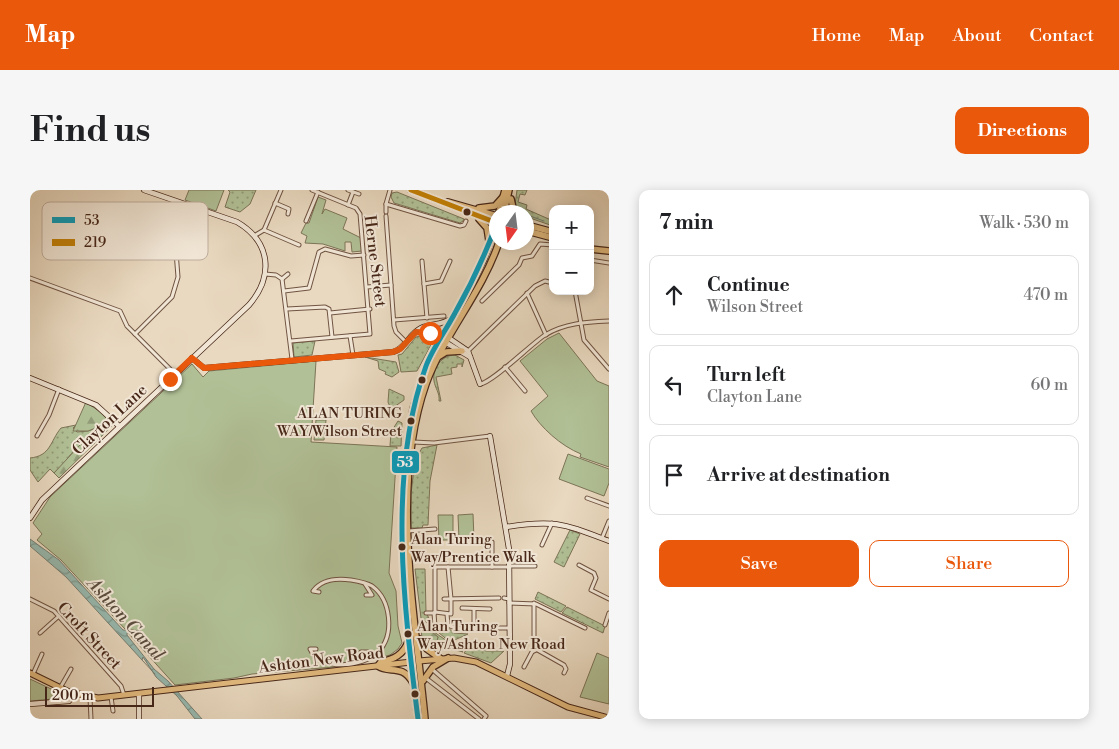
<!DOCTYPE html>
<meta charset="utf-8">
<style>
body{margin:0;font-family:"Libre Bodoni",serif;background:#f6f6f6;color:#202124}
.controls{position:absolute;right:15px;top:15px;display:grid;overflow:hidden;border-radius:10px;box-shadow:0 2px 12px #0003}
.controls button{width:45px;height:45px;display:grid;place-items:center;padding:0;border:0;border-bottom:1px solid #e0e0e0;background:#fff;color:#202124;font:25px sans-serif}
.compass{position:absolute;left:459px;top:15px;width:45px;height:45px;border-radius:50%;background:#fff;box-shadow:0 2px 12px #0003;rotate:194deg}
.scale{position:absolute;left:15px;bottom:12px;width:109px;box-sizing:border-box;padding-left:5px;border:2px solid #472718;border-top:0;font-size:14px;line-height:18px;white-space:nowrap;color:#472718;-webkit-text-stroke:4px #f1e6d6;paint-order:stroke}
.stop{position:absolute;width:15px;height:15px;margin:-11px;border:4px solid #ea580c;border-radius:50%;background:#fff}
.stop.end{background:#ea580c;border-color:#fff;box-shadow:0 1px 5px #0008}
.list{margin:0;padding:0;list-style:none}
h2{display:flex;justify-content:space-between;align-items:center;height:65px;margin:0;padding:0 20px;font-size:21px}
h2 small{font-size:16px;font-weight:400;color:#757577}
.list li{display:grid;grid-template-columns:32px 1fr auto;gap:15px;align-items:center;box-sizing:border-box;height:80px;margin:0 10px 10px;padding:0 10px;border:1px solid #e0e0e0;border-radius:10px}
.list b{display:block;font-size:19px;white-space:nowrap}
.list p{margin:0;font-size:16px;white-space:nowrap;color:#757577}
.list em{font-size:16px;font-style:normal;color:#757577}
.actions{display:flex;gap:10px;padding:15px 20px}
.actions a{flex:1;padding:11px 0;border:1px solid #ea580c;border-radius:10px;text-align:center;font-size:18px;color:#ea580c}
.actions .main{background:#ea580c;color:#fff}
.icon{flex:none;width:28px;height:28px;fill:none;stroke:currentColor;stroke-width:2;stroke-linecap:round;stroke-linejoin:round}
.map{position:relative;flex:none;width:579px;height:529px;overflow:hidden;border-radius:10px}
header{display:flex;align-items:center;gap:30px;box-sizing:border-box;height:70px;padding:0 25px;background:#ea580c;color:#fff}
header strong{font-size:24px}
nav{display:flex;gap:28px;margin-inline-start:auto;font-size:18px}
.intro{display:flex;align-items:center;justify-content:space-between;box-sizing:border-box;height:120px;padding:0 30px}
h1{margin:0;font-size:35px}
.button{padding:12px 22px;border-radius:10px;background:#ea580c;color:#fff;font-size:18px;font-weight:700}
main{display:flex;gap:30px;padding:0 30px}
aside{flex:1;background:#fff;border-radius:10px;box-shadow:0 2px 12px #0003}
.map>svg:first-child{display:block}
.grass{fill:url(#grass-dots);stroke:#7c7457}
.forest{fill:url(#forest-firs);stroke:#7c7457}
.park{fill:#b1c096;stroke:#7c7457}
.water{fill:url(#water-waves);stroke:#777f73}
.lines{fill:none;stroke-linecap:round;stroke-linejoin:round}
.stream{stroke:#777f73;stroke-width:1}
.street-casing{stroke:#705442;stroke-width:5}
.secondary-casing{stroke:#472718;stroke-width:6}
.primary-casing{stroke:#472718;stroke-width:7}
.highway-casing{stroke:#472718;stroke-width:8}
.street{stroke:#f1e6d6;stroke-width:3}
.secondary{stroke:#f1e6d6;stroke-width:4.5}
.primary{stroke:#e4bc80;stroke-width:5}
.highway{stroke:#e4bc80;stroke-width:5.5}
.bus-1-casing{stroke:#f1e6d6;stroke-width:9}
.bus-2-casing{stroke:#f1e6d6;stroke-width:9}
.bus-1{stroke:#079cbc;stroke-width:5}
.bus-2{stroke:#c28007;stroke-width:5}
.route{stroke:#ea580c;stroke-width:6}
.bus-dot{fill:#472718;stroke:#f1e6d6;stroke-width:2}
.labels{text-anchor:middle;stroke-width:4;stroke-linejoin:round;paint-order:stroke}
.bus-label{font-size:15px;fill:#472718;stroke:#f1e6d6;text-anchor:start}
.street-label{font-size:16px;fill:#472718;stroke:#f1e6d6}
.water-label{font-size:18px;font-style:italic;fill:#5b4c3e;stroke:#f1e6d6}
.key{fill:#f1e6d6;stroke:#bead9d;stroke-width:1}
.key-label{font-size:14px;fill:#472718}
.line-badge{stroke:#f1e6d6;stroke-width:2}
.badge-label{font-size:14px;text-anchor:middle;font-weight:bold;fill:#fff}
</style>
<header>
<strong>Map</strong>
<nav><a>Home</a><a>Map</a><a>About</a><a>Contact</a></nav>
</header>
<div class="intro"><h1>Find us</h1><a class="button">Directions</a></div>
<main>
<div class="map">
<svg width="579" height="529" viewBox="0 0 579 529">
<defs>
<pattern id="grass-dots" width="8" height="8" patternUnits="userSpaceOnUse" patternTransform="scale(1.25)"><rect width="8" height="8" fill="#b1c096"/><path d="M2 2h.1M6 6h.1" fill="none" stroke="#929c79" stroke-width="1.8" stroke-linecap="round"/></pattern>
<pattern id="forest-firs" width="22" height="20" patternUnits="userSpaceOnUse" patternTransform="scale(1.25)"><rect width="22" height="20" fill="#b1c096"/><path d="M5 1l3.5 6h-7zM16 11l3.5 6h-7z" fill="#929c79"/></pattern>
<pattern id="water-waves" width="16" height="10" patternUnits="userSpaceOnUse" patternTransform="scale(1.25)"><rect width="16" height="10" fill="#97bab0"/><path d="M0 5q4-4 8 0t8 0" fill="none" stroke="#7d978e"/></pattern>
</defs>
<rect width="100%" height="100%" fill="#e9d9c0"/>
<filter id="stains"><feTurbulence type="fractalNoise" baseFrequency=".004" numOctaves="4"/><feColorMatrix values="0 0 0 0 .2 0 0 0 0 .09 0 0 0 0 .02 0 0 0 .5 -.17"/></filter>
<radialGradient id="worn" r=".72"><stop offset=".6" stop-color="#630" stop-opacity="0"/><stop offset="1" stop-color="#630" stop-opacity=".3"/></radialGradient>
<g class="grass">
<path d="M198 0H226L220 14 210 22 195 17 200 2Z"/>
<path d="M487 0H497L495 5 490 4 488 12 497 15 496 19 521 30 523 36 497 27V22H488L485 15Z"/>
<path d="M367 2 434 29 433 31 430 33 364 13 361 7 362 3Z"/>
<path d="M395 145 402 150V153L387 181 371 182 368 165 372 164 386 147Z"/>
<path d="M285 151 282 165 264 167 263 153Z"/>
<path d="M425 165 434 170 432 177V174H427V177L421 178 422 184 406 187 411 211H409C410 203 405 198 404 191 402 178 412 165 425 165Z"/>
<path d="M335 167 366 172 369 182 362 187 355 184 356 182 349 179 348 171Z"/>
<path d="M359 199 374 206V210L361 219 358 212Z"/>
<path d="M368 231 372 233 371 256H360L361 242Z"/>
<path d="M46 235 43 238 47 242 58 241 71 236 72 240 40 265 35 273 24 283 20 279 8 292 0 280V268C21 266 20 251 31 238Z"/>
<path d="M407 255 400 291 398 335H393L392 338H381V304L386 263 388 265 392 258Z"/>
<path d="M540 340 550 344 534 377 524 372Z"/>
<path d="M385 379H395L396 422 403 437H417L424 443 438 444 420 452 391 428Z"/>
<path d="M508 402 536 416 531 422 505 409Z"/>
<path d="M537 417 575 436 573 443 532 423Z"/>
<path d="M391 433 433 462C409 454 391 472 391 433Z"/>
<path d="M440 455 456 461H474L461 473 434 463Z"/>
</g>
<g class="forest">
<path d="M56 212 73 224 82 236 29 288 24 283 50 255 72 240 71 236 58 241H43Z"/>
<path d="M393 434 408 447 407 451 397 454C391 450 390 440 393 434Z"/>
</g>
<g class="park">
<path d="M159 0H194L186 21 155 10Z"/>
<path d="M288 7 296 10 292 24 295 19 317 28 313 39 331 48 332 61 322 62 321 52H315V61L293 54 275 53 277 46 271 43 276 33H279Z"/>
<path d="M529 143 567 191 579 196V277L550 267 551 264C531 256 510 237 501 221L518 206 490 171 517 149Z"/>
<path d="M286 171 281 252 367 257 359 383 366 401 368 436 372 453 368 459 360 465 316 476 222 484 204 488 145 495 99 444 111 445V441L95 439 31 370 7 350 12 344 3 333 20 307 162 174 173 187 179 181Z"/>
<path d="M286 230H296L294 250H284Z"/>
<path d="M538 264 579 279V293L574 306 529 289Z"/>
<path d="M443 324 444 349H429L428 325Z"/>
<path d="M408 325H423V350H409Z"/>
<path d="M567 463 579 468V514L550 507Z"/>
<path d="M0 489 36 506 35 508 0 511Z"/>
</g>
<path class="water" d="M0 349 29 370 93 440 110 441V443H97V445L124 479 138 491 172 529H165L147 506 126 487 113 467 112 470 36 387 0 356Z"/>
<g class="lines">
<g class="stream">
<path d="M489 20 491 22"/>
<path d="M497 25 514 31"/>
<path d="M112 470 125 484"/>
</g>
<defs>
<g id="street">
<path d="M318 0 329 4"/>
<path d="M245 13 259 19 258 24"/>
<path d="M356 14 430 36 434 35 436 31"/>
<path d="M318 15 323 2"/>
<path d="M356 22V14L360 0"/>
<path d="M356 26 364 136 366 142 376 152"/>
<path d="M276 31 288 2"/>
<path d="M234 40 269 55"/>
<path d="M224 46 234 40 251 0"/>
<path d="M560 70 579 73"/>
<path d="M392 71 397 128"/>
<path d="M235 84 246 85 252 89 262 169"/>
<path d="M0 88 90 121 97 136 145 184"/>
<path d="M252 89 258 84"/>
<path d="M394 94 411 91 420 71"/>
<path d="M337 97 361 95"/>
<path d="M254 101 279 98 289 62 295 59 321 66 334 65"/>
<path d="M545 101 554 150 579 179"/>
<path d="M497 103 516 145"/>
<path d="M452 111 489 75 492 68 502 66 510 54 523 55"/>
<path d="M257 119 295 117 299 119 302 147"/>
<path d="M300 123 340 119"/>
<path d="M364 130 414 126"/>
<path d="M105 144 142 107 148 87 145 49 148 38 159 15"/>
<path d="M320 146 323 165"/>
<path d="M261 151 340 144 330 24 326 18 282 0"/>
<path d="M438 161 505 96 515 91 523 93"/>
<path d="M475 177 495 201"/>
<path d="M450 194C462 193 501 154 515 145 535 133 556 132 579 131"/>
<path d="M7 246 19 225 29 199"/>
<path d="M383 252 404 253 460 246"/>
<path d="M557 308 579 316"/>
<path d="M378 341 405 339"/>
<path d="M572 348 579 331"/>
<path d="M462 352V377"/>
<path d="M512 355 522 333"/>
<path d="M549 375 564 383 566 388 561 400 579 409"/>
<path d="M479 376H505"/>
<path d="M335 394 342 405H336"/>
<path d="M474 408 479 409"/>
<path d="M0 409 24 421 91 496 94 505"/>
<path d="M414 409 469 408"/>
<path d="M421 409 418 377H479"/>
<path d="M479 413 506 414 555 438"/>
<path d="M504 413V458L534 475 536 479 534 483"/>
<path d="M432 418 460 419"/>
<path d="M405 422 421 424V409"/>
<path d="M396 423H405V377H418"/>
<path d="M404 423 405 437"/>
<path d="M417 424 418 435 425 438H479"/>
<path d="M575 435 579 423"/>
<path d="M444 438V419"/>
<path d="M10 443 29 426"/>
<path d="M286 459H280C290 482 334 477 348 462 365 445 361 410 342 396 337 393 327 391 321 390 306 388 292 389 283 401L289 402"/>
<path d="M331 462H338L332 469"/>
<path d="M494 477 502 462 506 460"/>
<path d="M403 480 456 526 454 529"/>
<path d="M3 484 12 464"/>
<path d="M397 489 449 529"/>
<path d="M30 498 41 479"/>
<path d="M81 507 83 521"/>
<path d="M60 508 61 529"/>
</g>
<g id="secondary">
<path d="M397 138 413 144 438 161 450 194"/>
<path d="M387 142 400 143 440 167"/>
<path d="M162 168 174 178 363 162C375 159 379 144 391 138 402 133 411 136 422 128"/>
<path d="M0 188 66 215 89 236"/>
<path d="M460 246 479 359 480 474 477 486"/>
<path d="M0 328 12 310 219 115C244 86 241 52 207 32L114 0"/>
<path d="M476 337C525 329 534 334 579 351"/>
<path d="M109 505V529"/>
<path d="M0 514 39 511 44 504"/>
</g>
<g id="primary">
<path d="M389 471 424 468 446 472 538 517 579 528"/>
<path d="M0 483 39 502 68 508 381 472"/>
</g>
<g id="highway">
<path d="M381 0 467 33"/>
<path d="M481 9 484 22"/>
<path d="M418 12 467 26"/>
<path d="M449 18 465 16 473 7"/>
<path d="M469 22 475 0"/>
<path d="M474 22 479 0"/>
<path d="M449 29 457 38 459 51"/>
<path d="M497 35 523 42"/>
<path d="M497 41 523 48"/>
<path d="M560 59 579 61"/>
<path d="M408 167 416 162 432 161"/>
<path d="M389 449 397 459 411 469"/>
<path d="M378 452C373 465 364 469 351 472L348 476C359 484 372 473 383 493"/>
<path d="M393 491 403 477 418 468"/>
<path d="M388 529 381 472 372 337 373 303 383 219 397 174 443 91 454 68 467 32"/>
<path d="M395 529C385 423 360 296 396 194 414 144 452 103 469 52"/>
</g>
</defs>
<use href="#street" class="street-casing"/>
<use href="#secondary" class="secondary-casing"/>
<use href="#primary" class="primary-casing"/>
<use href="#highway" class="highway-casing"/>
<use href="#street" class="street"/>
<use href="#secondary" class="secondary"/>
<use href="#primary" class="primary"/>
<use href="#highway" class="highway"/>
<defs>
<path id="bus-1" d="M388 529C374 418 357 283 396 176 403 158 416 140 425 123 442 93 455 65 467 33"/>
<path id="bus-2" d="M381 0 467 33"/>
</defs>
<use href="#bus-1" class="bus-1-casing"/>
<use href="#bus-2" class="bus-2-casing"/>
<use href="#bus-1" class="bus-1"/>
<use href="#bus-2" class="bus-2"/>
</g>
<g class="lines">
<path class="route" d="M140 189 162 168 174 178 363 162 370 159 386 142 400 143"/>
</g>
<g class="bus-dot">
<circle cx="437" cy="22" r="4.5"/>
<circle cx="392" cy="190" r="4.5"/>
<circle cx="381" cy="231" r="4.5"/>
<circle cx="372" cy="357" r="4.5"/>
<circle cx="378" cy="444" r="4.5"/>
<circle cx="385" cy="504" r="4.5"/>
</g>
<g class="labels">
<g class="bus-label">
<text x="372" y="228" text-anchor="end">ALAN TURING<tspan x="372" dy="18">WAY/Wilson Street</tspan></text>
<text x="381" y="354">Alan Turing<tspan x="381" dy="18">Way/Prentice Walk</tspan></text>
<text x="387" y="441">Alan Turing<tspan x="387" dy="18">Way/Ashton New Road</tspan></text>
</g>
<g class="street-label">
<text transform="translate(346 71) rotate(83)" y="6">Herne Street</text>
<text transform="translate(79 229) rotate(-43)" y="6">Clayton Lane</text>
<text transform="translate(60 445) rotate(47)" y="6">Croft Street</text>
<text transform="translate(291 469) rotate(-7)" y="6">Ashton New Road</text>
</g>
<g class="water-label">
<text transform="translate(96 429) rotate(48)" y="6">Ashton Canal</text>
</g>
</g>
<rect x="12" y="12" width="166" height="58" rx="8" class="key"/>
<rect x="22" y="27" width="23" height="6" fill="#079cbc"/>
<rect x="22" y="49" width="23" height="7" fill="#c28007"/>
<g class="key-label">
<text x="54" y="35">53</text>
<text x="54" y="57">219</text>
</g>
<rect class="line-badge" x="361" y="260" width="29" height="24" rx="5" fill="#079cbc"/>
<g class="badge-label">
<text x="375" y="277">53</text>
</g>
<rect width="100%" height="100%" filter="url(#stains)"/>
<rect width="100%" height="100%" fill="url(#worn)"/>
</svg>
<div class="controls">
<button>+</button>
<button>−</button>
</div>
<svg class="compass" viewBox="-18 -18 36 36"><path d="M0-13l5 13h-10z" fill="#e53935"/><path d="M0 13l5-13h-10z" fill="#757577"/></svg>
<div class="scale">200 m</div>
<div class="stop" style="left:400px;top:143px"></div>
<div class="stop end" style="left:140px;top:189px"></div>
</div>
<aside>
<h2>7 min<small>Walk · 530 m</small></h2>
<ul class="list">
<li><svg class="icon" aria-label="ahead" viewBox="0 0 24 24"><path d="M12 20V5M6 11l6-6 6 6"/></svg><div><b>Continue</b><p>Wilson Street</p></div><em>470 m</em></li>
<li><svg class="icon" aria-label="left" viewBox="0 0 24 24"><path d="M17 20v-9H6M10 6l-5 5 5 5"/></svg><div><b>Turn left</b><p>Clayton Lane</p></div><em>60 m</em></li>
<li><svg class="icon" aria-label="arrive" viewBox="0 0 24 24"><path d="M6 21V4h12l-3 4 3 4H6"/></svg><div><b>Arrive at destination</b></div></li>
</ul>
<div class="actions"><a class="main">Save</a><a>Share</a></div>
</aside>
</main>
